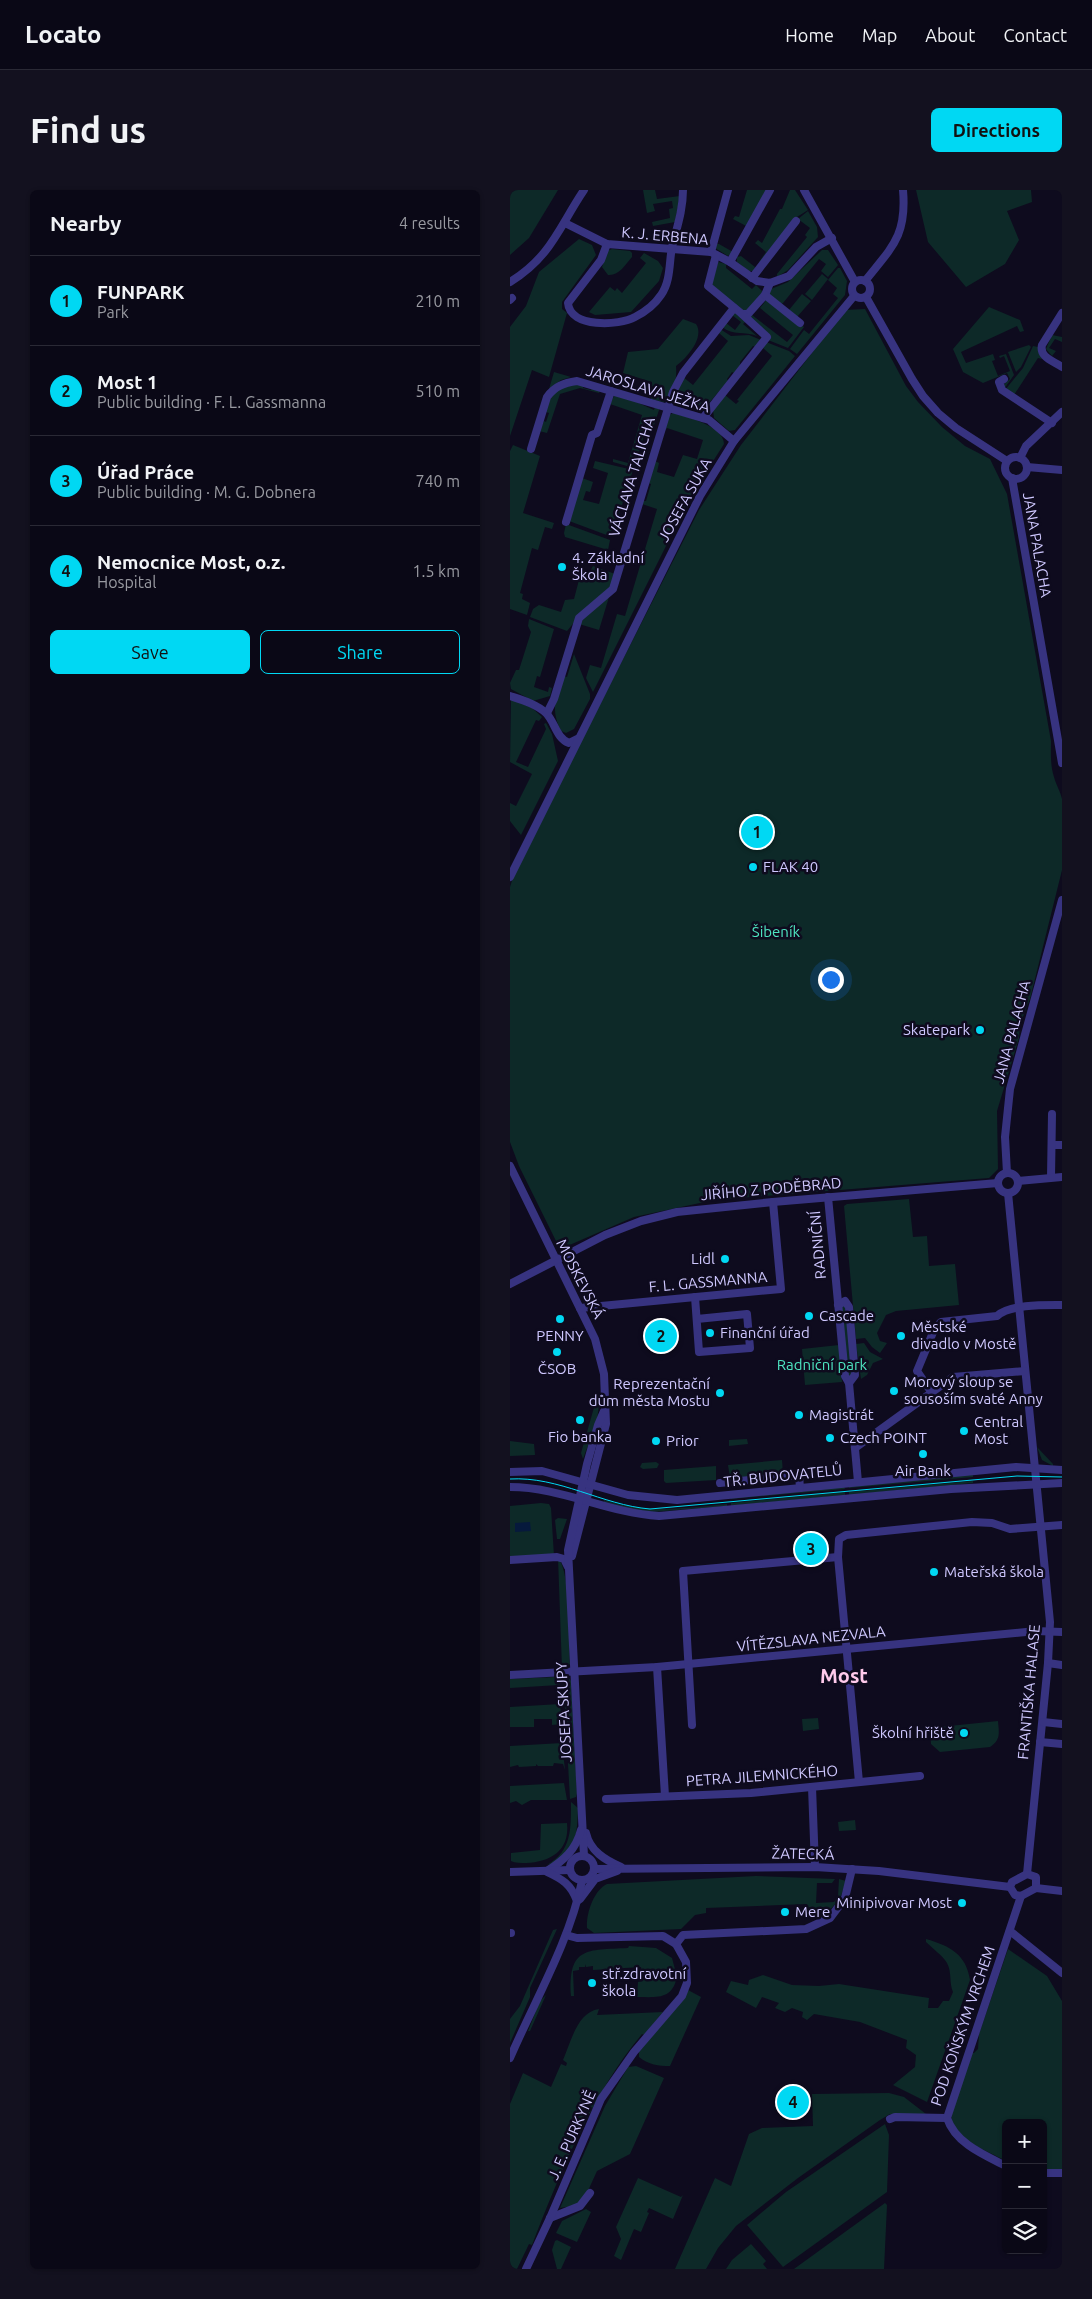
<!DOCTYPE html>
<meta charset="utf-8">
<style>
body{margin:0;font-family:Ubuntu,sans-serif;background:#13111f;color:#f1f3f6}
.controls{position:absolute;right:15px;bottom:15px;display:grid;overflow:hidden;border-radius:8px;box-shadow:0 1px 4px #0004}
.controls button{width:45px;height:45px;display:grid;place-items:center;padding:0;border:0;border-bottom:1px solid #2a2935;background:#0a0816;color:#f1f3f6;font:25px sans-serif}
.you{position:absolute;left:320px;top:789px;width:18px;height:18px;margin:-12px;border:4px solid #fff;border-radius:50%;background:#1a73e8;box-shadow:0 0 0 8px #1a73e833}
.badge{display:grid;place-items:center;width:32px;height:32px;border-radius:50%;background:#00d8f3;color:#111;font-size:16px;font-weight:700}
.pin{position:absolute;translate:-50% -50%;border:2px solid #fff;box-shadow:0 1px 5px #0006}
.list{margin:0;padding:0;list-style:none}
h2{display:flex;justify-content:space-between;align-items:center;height:65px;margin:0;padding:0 20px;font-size:21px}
h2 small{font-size:16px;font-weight:400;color:#999aa1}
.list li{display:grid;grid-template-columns:32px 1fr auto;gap:15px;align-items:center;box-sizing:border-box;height:90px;padding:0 20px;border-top:1px solid #2a2935}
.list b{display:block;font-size:19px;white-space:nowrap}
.list p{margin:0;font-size:16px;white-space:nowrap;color:#999aa1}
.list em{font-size:16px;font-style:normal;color:#999aa1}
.actions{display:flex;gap:10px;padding:15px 20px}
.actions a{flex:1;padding:11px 0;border:1px solid #00d8f3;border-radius:8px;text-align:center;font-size:18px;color:#00d8f3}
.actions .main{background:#00d8f3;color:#111}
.icon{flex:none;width:28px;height:28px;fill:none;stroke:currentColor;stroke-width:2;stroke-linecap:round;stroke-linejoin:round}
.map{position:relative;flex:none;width:552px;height:2079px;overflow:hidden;border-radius:8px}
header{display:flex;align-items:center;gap:30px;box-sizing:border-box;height:70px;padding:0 25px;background:#0a0816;border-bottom:1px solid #2a2935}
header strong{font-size:24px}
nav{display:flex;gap:28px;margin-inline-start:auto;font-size:18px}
.intro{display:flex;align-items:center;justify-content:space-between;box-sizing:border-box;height:120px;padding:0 30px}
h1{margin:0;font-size:35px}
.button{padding:12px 22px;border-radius:8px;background:#00d8f3;color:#111;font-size:18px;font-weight:700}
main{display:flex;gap:30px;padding:0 30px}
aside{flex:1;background:#0a0816;border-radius:8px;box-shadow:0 1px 4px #0004}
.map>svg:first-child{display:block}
.green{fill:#0d2928}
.water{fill:#06193c}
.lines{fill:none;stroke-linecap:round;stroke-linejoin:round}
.minor{stroke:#373380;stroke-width:8}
.tram{stroke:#00d8f3;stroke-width:1}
.poi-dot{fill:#00d8f3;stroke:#0e0b1e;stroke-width:2}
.labels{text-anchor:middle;stroke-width:5;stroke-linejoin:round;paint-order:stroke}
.street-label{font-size:15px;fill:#cfc8ff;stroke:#0e0b1e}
.poi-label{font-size:15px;fill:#cfc8ff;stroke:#0e0b1e;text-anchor:start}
.park-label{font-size:15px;fill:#4ee5c1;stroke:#0e0b1e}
.district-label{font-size:20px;font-weight:bold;fill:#ffcaeb;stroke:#0e0b1e}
</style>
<header>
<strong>Locato</strong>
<nav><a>Home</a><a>Map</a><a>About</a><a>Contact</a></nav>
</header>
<div class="intro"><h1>Find us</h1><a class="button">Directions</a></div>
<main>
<aside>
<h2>Nearby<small>4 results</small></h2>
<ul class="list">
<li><span class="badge">1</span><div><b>FUNPARK</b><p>Park</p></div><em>210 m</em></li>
<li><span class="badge">2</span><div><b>Most 1</b><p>Public building · F. L. Gassmanna</p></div><em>510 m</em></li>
<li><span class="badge">3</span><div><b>Úřad Práce</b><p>Public building · M. G. Dobnera</p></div><em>740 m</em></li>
<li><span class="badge">4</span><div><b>Nemocnice Most, o.z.</b><p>Hospital</p></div><em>1.5 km</em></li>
</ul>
<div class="actions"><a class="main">Save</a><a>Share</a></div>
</aside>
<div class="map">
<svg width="552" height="2079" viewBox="0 0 552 2079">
<rect width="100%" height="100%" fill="#0e0b1e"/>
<g class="green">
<path d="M0 0H48L19 48 0 65Z"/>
<path d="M133 0H145L147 9 170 6 165 32 143 36 142 32 160 28 159 19 163 18 162 11 143 14 145 21 137 23Z"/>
<path d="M237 0H258L238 37 223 29 225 26 229 27Z"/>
<path d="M280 0H285L298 20 287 27 251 73 249 72 256 62 245 53 248 50 252 53 270 19H272Z"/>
<path d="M406 0H521L522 12 497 21 509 50 495 74 456 97 418 52Z"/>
<path d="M298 21 307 37 308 47 278 80 267 87V84L297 47 295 45 300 38 288 29Z"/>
<path d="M69 49 82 55 86 65 52 112V119L57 123 39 187 22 180 0 246V137L16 116 29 82Z"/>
<path d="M207 54H209L223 62 218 66 205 58Z"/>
<path d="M102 59 120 61 122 63V67C115 75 109 86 98 85L92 77 97 61Z"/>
<path d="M312 60H318L328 75 318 87 311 81 316 74 309 69 273 113 271 114 259 105 261 99 278 92Z"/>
<path d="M134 63 148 71 153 78 149 91 121 122 85 125 79 122 100 97 105 101 107 98 112 103 136 73 130 68Z"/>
<path d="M231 66 245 77 244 81H239L227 72V67Z"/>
<path d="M208 72 216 74V78L242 99 246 95 253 102 237 120 234 121 201 97Z"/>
<path d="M328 78H330L337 91 335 105 287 164 280 159 294 140 299 144 328 108 323 104 327 98 318 90Z"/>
<path d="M312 84 318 89 302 110 295 104Z"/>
<path d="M292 104 301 111 287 127 279 120Z"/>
<path d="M257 109 294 137 278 158 258 150 261 146 240 127 242 125 277 152 283 145 250 118Z"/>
<path d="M479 117 510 130 514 141 510 142 507 136 451 162 456 173 483 164 485 170 482 171 488 186 500 181 494 166 490 168 489 166 496 164 504 185 494 199 492 196 500 189 497 183 473 193 453 182 443 159Z"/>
<path d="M355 119 396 196 408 212 432 237 455 256 480 269 497 304 541 551C541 562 540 575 544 587 546 595 550 600 552 609V680L520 809 510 834 509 848 487 921 488 979 479 988 204 1010 124 1027 55 1057 47 1053 9 976 0 952V697L5 681 189 320 231 255 335 120Z"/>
<path d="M225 122 236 131 233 134 247 146C235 141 223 146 212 137L216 133 225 140 231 132 222 125Z"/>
<path d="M173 129 186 134C195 147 177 168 166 176 167 187 165 207 153 212L141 209 142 192 113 183 118 162 148 159Z"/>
<path d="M210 139 221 146 239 145 251 150 246 157 243 156 230 172V179L224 183 222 182 217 189 218 191 192 221 168 215 163 210 173 187 183 195 218 151 209 143Z"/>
<path d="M542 145 552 147V152L545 149 539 158 546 161 542 166 536 159Z"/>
<path d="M256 152 279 161 285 166 225 240 219 241 204 228 203 220 215 205 226 214 229 211 227 210 262 166 253 158Z"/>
<path d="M519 155 521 157 511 177 506 182 498 162Z"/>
<path d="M523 156 528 157 532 169 528 168 504 205 495 200 513 178Z"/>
<path d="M44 182 61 187 51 190 39 199Z"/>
<path d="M54 194 73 195V198L81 200 82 198 91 199 89 203 70 198 50 204 37 243 29 241 34 231 36 232 39 223 36 222C37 209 43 202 54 194Z"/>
<path d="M111 205 144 220 145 216 150 217 142 241 136 239 124 278 103 272V269L118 273 132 225 100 214 104 206Z"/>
<path d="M163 223C177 227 214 236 214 254L182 304 83 502 76 488 80 475 91 478 107 424 115 426 147 319 132 314 133 311H136L141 294 138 293 145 271 149 273 147 282 164 287 173 265 187 269 193 250 157 238 153 244 158 226Z"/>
<path d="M3 255 30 266 13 323 44 333 42 339 35 337 28 360 22 358 10 403 13 404 12 409 20 413 17 425 0 419V261Z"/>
<path d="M85 271 123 280 102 347 59 331 72 288 83 292 80 302 76 301 73 310 89 314 98 283 83 278Z"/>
<path d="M56 334 100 350 98 360 55 347 54 343Z"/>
<path d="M83 376 105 384 99 402 66 430 57 441 20 427 23 419 29 415 51 422 55 410 64 409 70 386 76 388Z"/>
<path d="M99 407 89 440 69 434 68 433Z"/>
<path d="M19 429 44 439 30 487 27 486 24 497 38 502 39 497 42 498 40 506 23 511 1 499 0 493 6 480H9L21 442 18 436Z"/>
<path d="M64 464 80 504V509L64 539 56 543 51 541C40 518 46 508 54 486L57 487Z"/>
<path d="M1 509 22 518 32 527 29 531 26 530 6 572 18 577 36 539 34 534 36 533 42 544 48 571 11 645 0 631V613L6 616 22 584 0 572Z"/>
<path d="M399 1009 403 1047 417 1046 419 1076 445 1074 449 1115 386 1121 376 1125 367 1143 370 1151 377 1153 370 1163 362 1157 355 1148 346 1149 334 1016 337 1014Z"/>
<path d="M331 1115H336L343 1185 338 1188Z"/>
<path d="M354 1153 360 1162 373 1169 363 1173 357 1185 351 1189 346 1154Z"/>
<path d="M329 1155 332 1192 295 1195 292 1159Z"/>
<path d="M85 1214H89L87 1231 73 1269 71 1263Z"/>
<path d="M237 1249 238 1254 219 1256V1250Z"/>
<path d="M0 1251 24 1254 25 1265 0 1266Z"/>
<path d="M527 1257 543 1274V1276L532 1270Z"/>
<path d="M272 1270 273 1284 220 1288 218 1275Z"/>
<path d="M146 1272 149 1274 147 1278 133 1279 130 1277 132 1273Z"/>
<path d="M206 1276V1290L156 1293 154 1291V1280Z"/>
<path d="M463 1284V1287L339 1298V1296Z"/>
<path d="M463 1291V1293L339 1305V1302Z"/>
<path d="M334 1296 335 1299 221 1309 220 1307Z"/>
<path d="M335 1302V1305L221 1316V1313Z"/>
<path d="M94 1310C137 1324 173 1318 217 1314V1316L142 1322 128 1321 94 1312Z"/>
<path d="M31 1313 39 1314 41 1318 44 1366 0 1369V1316Z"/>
<path d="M48 1328 57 1329 50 1349H47L45 1330Z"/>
<path d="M48 1368C61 1382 59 1452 60 1474L52 1479Z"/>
<path d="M53 1484 57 1485 61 1491 67 1603 66 1607 60 1609Z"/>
<path d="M47 1487 50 1491V1501L49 1495 0 1498V1489Z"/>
<path d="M50 1514 53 1541 51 1534 42 1535V1529H24V1537H0V1517Z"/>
<path d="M308 1528 309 1539 293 1541 292 1529Z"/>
<path d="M488 1531C489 1543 491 1550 480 1557L430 1562 421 1554 420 1538Z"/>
<path d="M52 1553 55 1580 53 1574 44 1573 43 1576H28L26 1574V1576L9 1577 8 1575 0 1577V1556Z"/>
<path d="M54 1593 57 1610H21L12 1615 6 1611 0 1613V1596Z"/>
<path d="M61 1612 68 1618C67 1644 67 1666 37 1675 62 1661 61 1638 61 1612Z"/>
<path d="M345 1630 346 1640 329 1641 328 1632Z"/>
<path d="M57 1633C60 1661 40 1672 16 1673 11 1673 5 1673 1 1671V1663L30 1660 31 1634Z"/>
<path d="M246 1686 325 1689 322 1693H307L306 1713 324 1712 328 1706 329 1689 336 1691 330 1709 316 1724 298 1718 297 1714 196 1718V1723L185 1725 171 1739 84 1743 77 1738C76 1723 84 1700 97 1694Z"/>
<path d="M47 1739 20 1798V1807L0 1853V1829L10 1816 43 1740Z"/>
<path d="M416 1749C440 1756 456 1764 460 1790L417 1912 383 1895 405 1877 406 1865 396 1858 397 1850 350 1832 304 1824 297 1830 292 1827 293 1822 282 1818 275 1822 265 1818 269 1813 252 1807 246 1818 216 1802 221 1791 238 1795 239 1790 253 1785 282 1795 309 1796 329 1794 419 1808 418 1818H428L433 1811H439L443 1802C439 1793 442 1782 437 1773 433 1766 422 1758 416 1752Z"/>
<path d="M119 1756 146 1758 162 1768 167 1787C162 1810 147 1807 127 1807L128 1792 132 1791 131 1777 83 1780V1776L76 1777V1774L75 1777H69V1780L63 1781 64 1806H61C58 1757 76 1760 118 1758Z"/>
<path d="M498 1759 537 1786 552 1811V1979H533V1933H496V1971C478 1961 442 1949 441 1925L460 1862 464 1863 468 1859 469 1844Z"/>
<path d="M178 1800 191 1807 160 1876C148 1876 139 1875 129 1867V1859Z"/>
<path d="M36 1805 20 1841H18L30 1811Z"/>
<path d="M89 1819 87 1825 153 1822 134 1845 132 1844C83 1902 49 1985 22 2055L19 2054 7 2079H0V1914L13 1883 41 1897 51 1874 56 1876 57 1873 53 1870C61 1852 67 1822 89 1819Z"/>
<path d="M126 1876 154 1888 120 1964 87 1981 77 2003 70 2012 57 2019 56 2017 50 2018 95 1916 118 1877Z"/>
<path d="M379 1903 394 1907 416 1924H380L370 1930 288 1988 226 2036 208 2058 196 2079H165L205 1988 221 1996 239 1944 252 1938 303 1936 302 1904Z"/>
<path d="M375 1934 379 1945 377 2002 273 2077 237 2035 276 2002Z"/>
<path d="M128 1988 171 2007 173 2005 163 2029 139 2018 137 2022 139 2023 131 2042 124 2039 111 2070 104 2066 111 2049 106 2037Z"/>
<path d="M375 2013 377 2015 374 2079H284Z"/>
<path d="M76 2019 81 2022 67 2052 46 2043 52 2031Z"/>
<path d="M47 2050 61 2057 51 2079H47L42 2060 45 2051Z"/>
<path d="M241 2054 256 2071 253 2074 257 2079H216L222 2070Z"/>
</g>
<path class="water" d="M20 1332 21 1341 5 1342V1333Z"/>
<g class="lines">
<g class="minor">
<path d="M294 0 345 92"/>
<path d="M55 33 97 54 201 62 220 72 247 91 260 93 279 86 306 57 322 48"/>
<path d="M97 54 91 70 58 113C60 138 109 136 125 127 135 122 145 114 151 105 161 91 159 72 162 57 167 37 173 20 173 0"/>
<path d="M201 62 218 0"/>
<path d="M206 65 198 96 232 124H238L255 105 260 93"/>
<path d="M220 72 260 0"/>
<path d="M242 88 286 31"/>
<circle cx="351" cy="99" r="9"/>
<path d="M355 91C382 57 397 46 393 0"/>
<path d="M0 92C41 67 49 37 74 0"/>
<path d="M255 105 290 133"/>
<path d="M356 107 402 189 413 206 428 223 446 238 497 271"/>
<path d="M0 110 2 108"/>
<path d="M552 123 532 155C529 167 543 171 552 177"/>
<path d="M494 189 489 192 492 200 542 233"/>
<path d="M193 228 257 147 232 124"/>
<path d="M21 259 37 207C45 196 54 193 67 191L199 230 224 251"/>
<circle cx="506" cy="278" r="11"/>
<path d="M510 268 516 256 552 222"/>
<path d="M517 277 552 280"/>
<path d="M502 288 552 573"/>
<path d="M56 332 82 245 87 243 101 201"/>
<path d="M0 506C12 510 26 514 36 523 45 532 46 548 59 553L67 549"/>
<path d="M37 523 44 509 69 428 103 399 163 202 173 183 224 118"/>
<path d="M0 687 190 306 224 251 344 106"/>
<path d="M542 955H552"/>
<path d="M0 976 85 1149 94 1184 96 1234 62 1366"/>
<path d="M497 983 495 947 500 899 552 710"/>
<circle cx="498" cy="993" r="10"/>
<path d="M541 987 542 924"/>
<path d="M508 991 552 987"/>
<path d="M498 1003 540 1432 538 1473 517 1684"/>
<path d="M318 1007 335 1186 339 1193 348 1292"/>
<path d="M0 1094 95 1045 131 1031 167 1022 263 1012 488 993"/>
<path d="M185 1107 189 1162 240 1158 237 1124 187 1129"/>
<path d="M328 1115 335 1111 339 1117 345 1185 339 1193"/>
<path d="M70 1118 271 1099 263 1012"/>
<path d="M422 1203 407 1181 424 1140 431 1132 487 1126C500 1114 535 1115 552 1115"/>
<path d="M345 1258 443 1187 515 1181"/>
<path d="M0 1282 32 1281 118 1305 167 1310 506 1277 552 1280"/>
<path d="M210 1293 289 1285 290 1298"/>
<path d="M0 1297C51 1297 98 1323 149 1326L441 1299 552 1293"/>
<path d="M0 1370 47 1367 54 1369 58 1377"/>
<path d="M538 1473 552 1475"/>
<path d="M147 1477 155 1606"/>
<path d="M0 1485 147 1477 526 1441 552 1442"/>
<path d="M533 1532 552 1534"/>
<path d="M182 1535 173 1381 328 1367"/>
<path d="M530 1552 552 1554"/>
<path d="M349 1592 328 1367 329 1349 336 1345 462 1332 482 1333 500 1339 552 1335"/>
<path d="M302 1597 305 1677"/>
<path d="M96 1609 241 1603 410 1586"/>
<path d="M76 1643C80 1661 95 1670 111 1677"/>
<circle cx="72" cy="1678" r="12"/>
<path d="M74 1666 58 1360 77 1274 88 1235 94 1221"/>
<path d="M84 1679 305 1677 369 1681 500 1697"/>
<path d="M37 1681C53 1671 66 1660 71 1640"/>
<path d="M0 1682 60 1680"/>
<path d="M37 1682C52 1689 61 1694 67 1711"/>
<path d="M517 1684 526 1687V1698L511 1706 505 1705 500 1697 502 1692Z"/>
<path d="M526 1698 552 1701"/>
<path d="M70 1709 85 1689 107 1681"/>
<path d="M500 1741 552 1783"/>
<path d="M0 1743H1"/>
<path d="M166 1754 173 1745 296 1739 320 1728 335 1708 342 1679"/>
<path d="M0 1868C25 1810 59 1753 72 1691"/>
<path d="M380 1929 385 1927 437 1928"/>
<path d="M496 1976C474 1965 445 1953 437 1928L511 1706"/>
<path d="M533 1983H552"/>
<path d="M40 2028 70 2016 80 2003"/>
<path d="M16 2079 40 2028 91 1909 124 1862 172 1806 177 1793 176 1772 166 1754 153 1746 67 1748 56 1745"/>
</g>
<path class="tram" d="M0 1289C49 1286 92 1315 140 1319L507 1286 552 1287"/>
</g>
<g class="poi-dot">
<circle cx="52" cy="377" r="5"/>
<circle cx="243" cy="677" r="5"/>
<circle cx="470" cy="840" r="5"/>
<circle cx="215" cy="1069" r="5"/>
<circle cx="299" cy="1126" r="5"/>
<circle cx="50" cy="1129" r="5"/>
<circle cx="200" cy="1143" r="5"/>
<circle cx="391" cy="1146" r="5"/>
<circle cx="47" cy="1162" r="5"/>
<circle cx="384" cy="1201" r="5"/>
<circle cx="210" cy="1203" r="5"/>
<circle cx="289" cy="1225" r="5"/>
<circle cx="70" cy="1230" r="5"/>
<circle cx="454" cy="1241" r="5"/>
<circle cx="320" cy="1248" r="5"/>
<circle cx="146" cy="1251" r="5"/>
<circle cx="413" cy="1264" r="5"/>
<circle cx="424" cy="1382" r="5"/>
<circle cx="454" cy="1543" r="5"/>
<circle cx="452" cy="1713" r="5"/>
<circle cx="275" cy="1722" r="5"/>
<circle cx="82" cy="1793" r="5"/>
</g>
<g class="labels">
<g class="street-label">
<text transform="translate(155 46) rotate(5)" y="5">K. J. ERBENA</text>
<text transform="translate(138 199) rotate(17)" y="5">JAROSLAVA JEŽKA</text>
<text transform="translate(122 287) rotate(-73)" y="5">VÁCLAVA TALICHA</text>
<text transform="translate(175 310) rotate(-61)" y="5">JOSEFA SUKA</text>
<text transform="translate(527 355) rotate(80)" y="5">JANA PALACHA</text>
<text transform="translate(502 842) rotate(-75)" y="5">JANA PALACHA</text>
<text transform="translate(261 999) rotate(-5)" y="5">JIŘÍHO Z PODĚBRAD</text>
<text transform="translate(308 1055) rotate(-95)" y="5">RADNIČNÍ</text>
<text transform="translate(70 1089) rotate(63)" y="5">MOSKEVSKÁ</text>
<text transform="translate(198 1092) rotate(-5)" y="5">F. L. GASSMANNA</text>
<text transform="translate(273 1286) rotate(-6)" y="5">TŘ. BUDOVATELŮ</text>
<text transform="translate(301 1449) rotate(-6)" y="5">VÍTĚZSLAVA NEZVALA</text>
<text transform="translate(519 1502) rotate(-85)" y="5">FRANTIŠKA HALASE</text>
<text transform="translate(54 1522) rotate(-93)" y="5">JOSEFA SKUPY</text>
<text transform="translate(252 1586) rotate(-4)" y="5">PETRA JILEMNICKÉHO</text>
<text transform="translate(293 1664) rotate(1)" y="5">ŽATECKÁ</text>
<text transform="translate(453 1836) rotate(-71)" y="5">POD KOŇSKÝM VRCHEM</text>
<text transform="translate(62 1945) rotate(-66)" y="5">J. E. PURKYNĚ</text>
</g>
<g class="poi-label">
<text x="62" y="373">4. Základní<tspan x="62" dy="17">Škola</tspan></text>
<text x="253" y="682">FLAK 40</text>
<text x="460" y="845" text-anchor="end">Skatepark</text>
<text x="205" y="1074" text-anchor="end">Lidl</text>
<text x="309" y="1131">Cascade</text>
<text x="401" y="1142">Městské<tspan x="401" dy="17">divadlo v Mostě</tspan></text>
<text x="210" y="1148">Finanční úřad</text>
<text x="50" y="1151" text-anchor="middle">PENNY</text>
<text x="47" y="1184" text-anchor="middle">ČSOB</text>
<text x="394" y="1197">Morový sloup se<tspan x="394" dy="17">sousoším svaté Anny</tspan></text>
<text x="200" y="1199" text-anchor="end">Reprezentační<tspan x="200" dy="17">dům města Mostu</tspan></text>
<text x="299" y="1230">Magistrát</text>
<text x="464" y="1237">Central<tspan x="464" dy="17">Most</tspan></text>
<text x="70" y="1252" text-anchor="middle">Fio banka</text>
<text x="330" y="1253">Czech POINT</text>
<text x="156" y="1256">Prior</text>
<text x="413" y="1286" text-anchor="middle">Air Bank</text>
<text x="434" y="1387">Mateřská škola</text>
<text x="444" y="1548" text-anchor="end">Školní hřiště</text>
<text x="442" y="1718" text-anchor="end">Minipivovar Most</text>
<text x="285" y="1727">Mere</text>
<text x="92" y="1789">stř.zdravotní<tspan x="92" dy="17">škola</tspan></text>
</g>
<g class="park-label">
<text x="266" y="747">Šibeník</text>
<text x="312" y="1180">Radniční park</text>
</g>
<g class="district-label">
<text x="334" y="1493">Most</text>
</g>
</g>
</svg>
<div class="controls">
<button>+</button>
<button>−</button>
<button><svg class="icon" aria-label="layers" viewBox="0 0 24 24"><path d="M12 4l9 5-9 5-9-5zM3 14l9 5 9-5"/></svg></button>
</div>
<div class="you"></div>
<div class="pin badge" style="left:247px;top:642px">1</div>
<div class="pin badge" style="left:151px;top:1146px">2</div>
<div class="pin badge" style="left:301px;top:1359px">3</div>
<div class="pin badge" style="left:283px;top:1912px">4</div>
</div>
</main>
